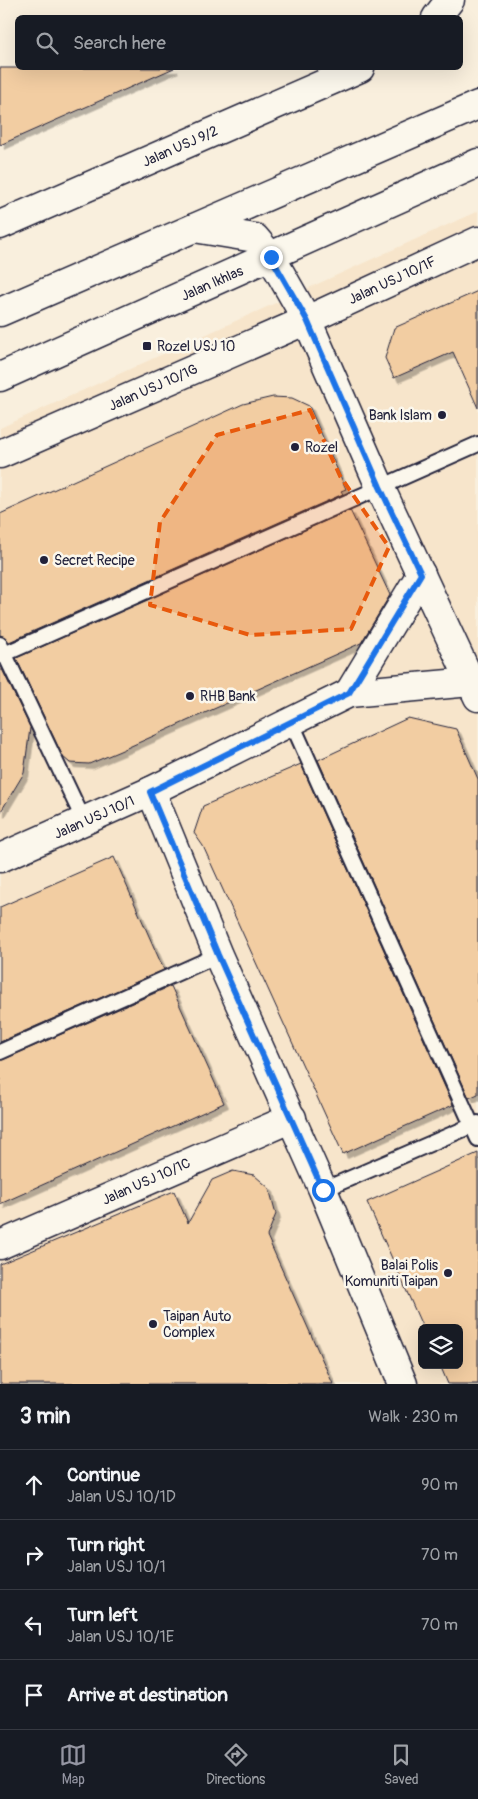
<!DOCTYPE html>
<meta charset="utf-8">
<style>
body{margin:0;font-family:Pangolin,sans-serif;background:#20242c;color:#f1f3f6}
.controls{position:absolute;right:15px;bottom:15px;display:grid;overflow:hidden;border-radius:8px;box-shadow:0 5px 20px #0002}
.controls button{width:45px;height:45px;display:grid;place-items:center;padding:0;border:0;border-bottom:1px solid #363941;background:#171b24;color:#f1f3f6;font:25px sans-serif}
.stop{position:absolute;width:15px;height:15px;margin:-11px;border:4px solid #1a73e8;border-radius:50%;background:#fff}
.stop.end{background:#1a73e8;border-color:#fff;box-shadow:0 1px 5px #0008}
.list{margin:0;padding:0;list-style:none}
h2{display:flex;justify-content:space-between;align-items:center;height:65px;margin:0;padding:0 20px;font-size:21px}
h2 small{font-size:16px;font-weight:400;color:#9ea1a6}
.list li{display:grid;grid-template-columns:32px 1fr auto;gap:15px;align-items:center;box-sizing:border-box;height:70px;padding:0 20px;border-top:1px solid #363941}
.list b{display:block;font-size:19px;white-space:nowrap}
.list p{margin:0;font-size:16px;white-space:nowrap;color:#9ea1a6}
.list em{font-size:16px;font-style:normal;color:#9ea1a6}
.icon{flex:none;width:28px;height:28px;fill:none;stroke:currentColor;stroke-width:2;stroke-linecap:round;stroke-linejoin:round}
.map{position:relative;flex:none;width:478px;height:1384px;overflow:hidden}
.search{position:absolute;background:#171b24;box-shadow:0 5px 20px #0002;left:15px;right:15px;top:15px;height:55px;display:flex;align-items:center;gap:12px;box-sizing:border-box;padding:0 18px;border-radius:8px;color:#9ea1a6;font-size:19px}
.sheet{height:345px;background:#171b24}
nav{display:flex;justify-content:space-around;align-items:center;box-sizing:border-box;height:70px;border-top:1px solid #363941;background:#171b24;font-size:14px;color:#9ea1a6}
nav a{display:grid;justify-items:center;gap:2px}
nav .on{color:#9495a2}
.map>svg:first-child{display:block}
.built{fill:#f7e5cb;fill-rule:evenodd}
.building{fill:#f2cda2;stroke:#22223b;filter:url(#shadow)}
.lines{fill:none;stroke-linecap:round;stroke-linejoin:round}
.lane-casing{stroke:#22223b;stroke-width:18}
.street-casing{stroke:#22223b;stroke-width:31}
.secondary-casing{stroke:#22223b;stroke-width:31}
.lane{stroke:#fbf7ec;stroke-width:14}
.street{stroke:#fbf7ec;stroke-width:28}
.secondary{stroke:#fbf7ec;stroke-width:28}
.route{stroke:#1a73e8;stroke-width:6}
.marked{fill:#e8590c;fill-opacity:0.2;stroke:#e8590c;stroke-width:4;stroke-dasharray:10 6;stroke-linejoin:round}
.poi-dot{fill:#22223b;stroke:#fbf7ec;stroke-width:2}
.labels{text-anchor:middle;stroke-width:5;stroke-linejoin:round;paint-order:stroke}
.street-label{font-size:14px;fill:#22223b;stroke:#fbf7ec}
.poi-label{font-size:14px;fill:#22223b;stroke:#fbf7ec;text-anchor:start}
</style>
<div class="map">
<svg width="478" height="1384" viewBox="0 0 478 1384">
<defs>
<filter id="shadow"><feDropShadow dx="4.5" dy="4.5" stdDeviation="0" flood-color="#0004"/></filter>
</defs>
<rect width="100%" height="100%" fill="#f9efdd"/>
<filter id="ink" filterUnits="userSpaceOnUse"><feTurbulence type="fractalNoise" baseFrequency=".02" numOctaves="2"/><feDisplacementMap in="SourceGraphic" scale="10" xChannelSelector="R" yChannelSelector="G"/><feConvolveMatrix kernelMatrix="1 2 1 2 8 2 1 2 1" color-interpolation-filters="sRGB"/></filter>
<g filter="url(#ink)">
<path class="built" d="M478 211V1384H0V428ZM422 1328H459V1365H422Z"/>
<g class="building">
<path d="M0 68H174L0 145Z"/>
<path d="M478 291V408L453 352 394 378 385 358 394 328Z"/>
<path d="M273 397 292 398 309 406 346 489 341 491 343 494 9 642 5 637 0 635V514L243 404Z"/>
<path d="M350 510 390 595 361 643 120 751 89 764 70 763 63 757 16 658Z"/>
<path d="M0 665 31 729 30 728 24 773 0 813Z"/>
<path d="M408 718 456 729 478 779V1094L469 1098 318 760Z"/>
<path d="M301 764 453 1105 343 1154 203 846 194 833 203 806Z"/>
<path d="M114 857 164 970 0 1042V907Z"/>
<path d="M171 986 224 1103 0 1204V1061Z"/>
<path d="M478 1153V1384H448L440 1365H459V1328H423L367 1202Z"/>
<path d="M233 1171 254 1175 269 1188 276 1214 267 1236 333 1384H0V1264L174 1191 188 1223 212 1180Z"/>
</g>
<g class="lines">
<defs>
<g id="lane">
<path d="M0 644 84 821"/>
<path d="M0 656 478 444"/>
<path d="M291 721 478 1139"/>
<path d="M0 1052 218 955"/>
<path d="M323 1190 478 1123"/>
</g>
<g id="street">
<path d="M436 18 450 0"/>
<path d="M0 225 360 68"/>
<path d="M271 257 307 320 380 487 478 697"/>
<path d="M0 454 307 320 478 241"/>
<path d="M349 693 421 574"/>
<path d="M151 791 218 955 323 1190 403 1384"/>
<path d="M0 858 151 791 349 693 471 682"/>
<path d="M0 1245 292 1118"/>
</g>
<g id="secondary">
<path d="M194 228 255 238 271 257"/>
<path d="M0 312 478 105"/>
<path d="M0 377 478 163"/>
</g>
</defs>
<use href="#lane" class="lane-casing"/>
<use href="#street" class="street-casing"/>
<use href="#secondary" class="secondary-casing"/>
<use href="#lane" class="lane"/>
<use href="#street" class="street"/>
<use href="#secondary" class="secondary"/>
</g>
</g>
<g class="lines" filter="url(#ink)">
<path class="route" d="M271 257 307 320 380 487 421 574 349 693 150 792 218 955 323 1190"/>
</g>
<path class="marked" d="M310 410 340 476 389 547 351 629 250 635 150 605 160 522 217 435Z"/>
<g class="poi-dot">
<rect x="142" y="341" width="10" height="10" rx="2.5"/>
<circle cx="442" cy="415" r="5"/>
<circle cx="295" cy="447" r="5"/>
<circle cx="44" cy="560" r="5"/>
<circle cx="190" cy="696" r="5"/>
<circle cx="448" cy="1273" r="5"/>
<circle cx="153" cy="1324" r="5"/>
</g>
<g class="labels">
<g class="street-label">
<text transform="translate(180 146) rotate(-24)" y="5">Jalan USJ 9/2</text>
<text transform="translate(392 280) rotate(-25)" y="5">Jalan USJ 10/1F</text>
<text transform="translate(212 283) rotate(-24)" y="5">Jalan Ikhlas</text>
<text transform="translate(153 387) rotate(-24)" y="5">Jalan USJ 10/1G</text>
<text transform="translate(94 817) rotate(-24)" y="5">Jalan USJ 10/1</text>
<text transform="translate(146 1181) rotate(-24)" y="5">Jalan USJ 10/1C</text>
</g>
<g class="poi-label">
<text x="157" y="351">Rozel USJ 10</text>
<text x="432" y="420" text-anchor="end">Bank Islam</text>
<text x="305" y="452">Rozel</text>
<text x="54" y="565">Secret Recipe</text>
<text x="200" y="701">RHB Bank</text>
<text x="438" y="1270" text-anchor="end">Balai Polis<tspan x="438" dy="16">Komuniti Taipan</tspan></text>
<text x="163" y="1321">Taipan Auto<tspan x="163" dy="16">Complex</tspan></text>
</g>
</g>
</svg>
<div class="controls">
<button><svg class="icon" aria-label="layers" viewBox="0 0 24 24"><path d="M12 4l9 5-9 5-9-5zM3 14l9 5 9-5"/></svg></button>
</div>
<div class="stop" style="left:323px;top:1190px"></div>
<div class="stop end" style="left:271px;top:257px"></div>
<div class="search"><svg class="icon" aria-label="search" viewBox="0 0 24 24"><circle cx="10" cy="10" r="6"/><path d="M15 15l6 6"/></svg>Search here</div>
</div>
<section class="sheet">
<h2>3 min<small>Walk · 230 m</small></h2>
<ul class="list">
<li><svg class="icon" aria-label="ahead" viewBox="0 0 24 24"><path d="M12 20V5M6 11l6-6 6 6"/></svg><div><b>Continue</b><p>Jalan USJ 10/1D</p></div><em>90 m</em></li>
<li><svg class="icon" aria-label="right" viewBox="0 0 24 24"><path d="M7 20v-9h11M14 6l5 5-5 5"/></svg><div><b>Turn right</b><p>Jalan USJ 10/1</p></div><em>70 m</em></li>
<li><svg class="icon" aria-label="left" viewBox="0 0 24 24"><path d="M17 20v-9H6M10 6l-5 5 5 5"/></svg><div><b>Turn left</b><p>Jalan USJ 10/1E</p></div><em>70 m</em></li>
<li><svg class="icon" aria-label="arrive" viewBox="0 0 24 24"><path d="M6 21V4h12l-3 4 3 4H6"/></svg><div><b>Arrive at destination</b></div></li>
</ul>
</section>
<nav>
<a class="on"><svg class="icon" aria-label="map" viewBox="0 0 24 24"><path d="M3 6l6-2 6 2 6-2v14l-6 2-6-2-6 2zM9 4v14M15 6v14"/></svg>Map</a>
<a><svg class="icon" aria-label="directions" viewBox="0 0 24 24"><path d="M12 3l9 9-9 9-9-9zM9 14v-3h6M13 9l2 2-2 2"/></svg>Directions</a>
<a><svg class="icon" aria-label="saved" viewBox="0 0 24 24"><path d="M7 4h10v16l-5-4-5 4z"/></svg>Saved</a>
</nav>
